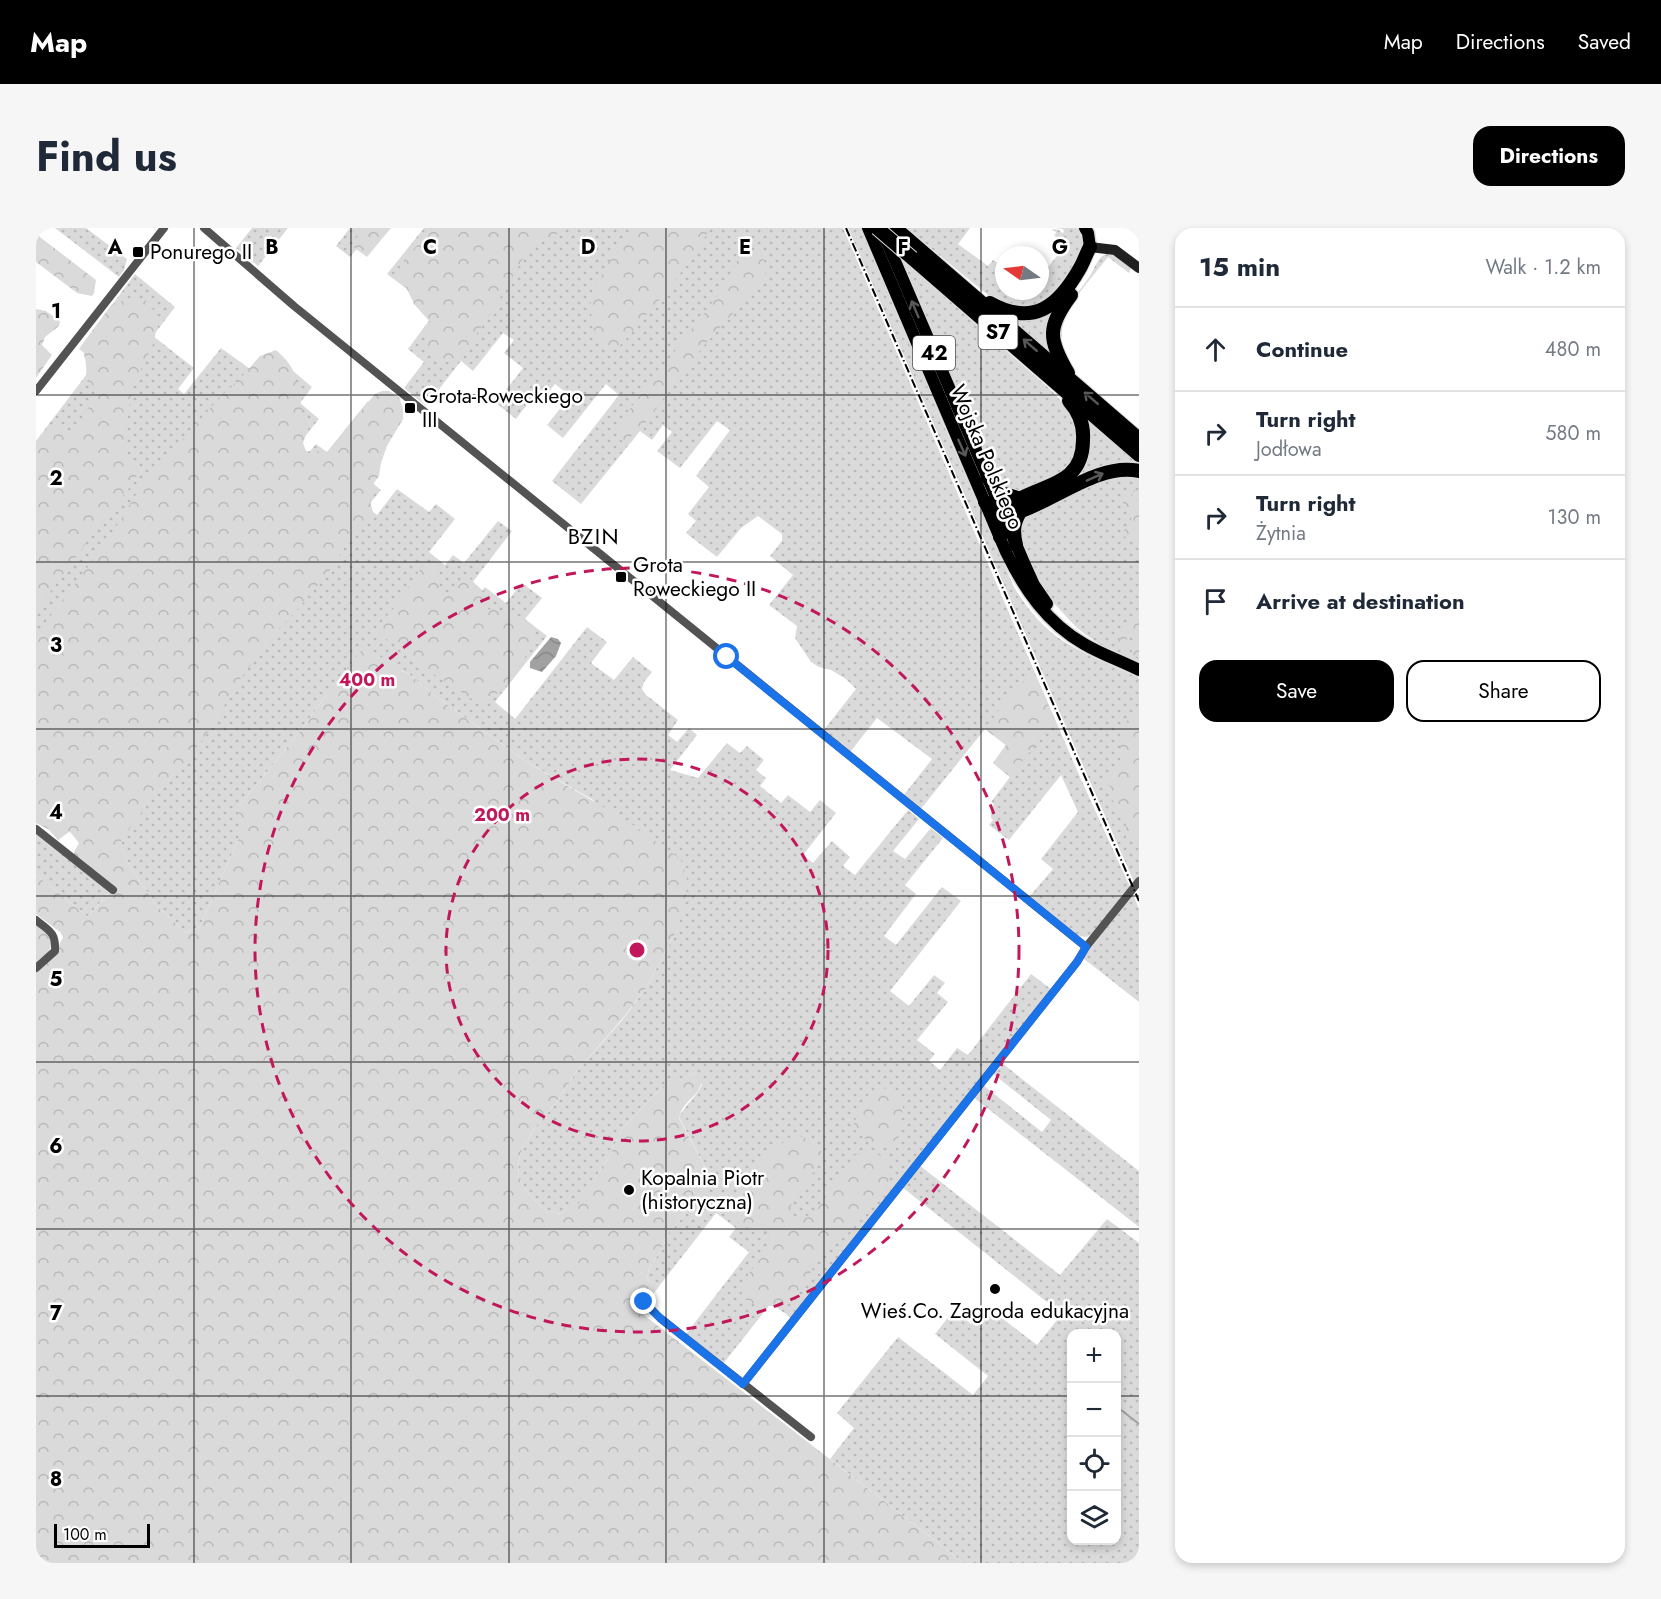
<!DOCTYPE html>
<meta charset="utf-8">
<style>
body{margin:0;font-family:Jost,sans-serif;background:#f6f6f7;color:#1f2937}
.controls{position:absolute;right:18px;bottom:18px;display:grid;overflow:hidden;border-radius:12px;box-shadow:0 3px 9px #0003}
.controls button{width:54px;height:54px;display:grid;place-items:center;padding:0;border:0;border-bottom:2px solid #e0e1e3;background:#fff;color:#1f2937;font:30px sans-serif}
.compass{position:absolute;left:959px;top:18px;width:54px;height:54px;border-radius:50%;background:#fff;box-shadow:0 3px 9px #0003;rotate:284deg}
.scale{position:absolute;left:18px;bottom:15px;width:96px;box-sizing:border-box;padding-left:6px;border:3px solid #000;border-top:0;font-size:16px;line-height:21px;white-space:nowrap;color:#000;-webkit-text-stroke:4px #fff;paint-order:stroke}
.stop{position:absolute;width:18px;height:18px;margin:-14px;border:4px solid #1a73e8;border-radius:50%;background:#fff}
.stop.end{background:#1a73e8;border-color:#fff;box-shadow:0 2px 6px #0008}
.list{margin:0;padding:0;list-style:none}
h2{display:flex;justify-content:space-between;align-items:center;height:78px;margin:0;padding:0 24px;font-size:26px}
h2 small{font-size:20px;font-weight:400;color:#747a83}
.list li{display:grid;grid-template-columns:39px 1fr auto;gap:18px;align-items:center;box-sizing:border-box;height:84px;padding:0 24px;border-top:2px solid #e0e1e3}
.list b{display:block;font-size:22px;white-space:nowrap}
.list p{margin:0;font-size:20px;white-space:nowrap;color:#747a83}
.list em{font-size:20px;font-style:normal;color:#747a83}
.actions{display:flex;gap:12px;padding:18px 24px}
.actions a{flex:1;padding:14px 0;border:2px solid #000;border-radius:18px;text-align:center;font-size:21px;color:#000}
.actions .main{background:#000;color:#fff}
.icon{flex:none;width:33px;height:33px;fill:none;stroke:currentColor;stroke-width:2;stroke-linecap:round;stroke-linejoin:round}
.map{position:relative;flex:none;width:1103px;height:1335px;overflow:hidden;border-radius:18px}
header{display:flex;align-items:center;gap:36px;box-sizing:border-box;height:84px;padding:0 30px;background:#000;color:#fff}
header strong{font-size:28px}
nav{display:flex;gap:33px;margin-inline-start:auto;font-size:21px}
.intro{display:flex;align-items:center;justify-content:space-between;box-sizing:border-box;height:144px;padding:0 36px}
h1{margin:0;font-size:42px}
.button{padding:15px 27px;border-radius:18px;background:#000;color:#fff;font-size:21px;font-weight:700}
main{display:flex;gap:36px;padding:0 36px}
aside{flex:1;background:#fff;border-radius:18px;box-shadow:0 3px 9px #0003}
.map>svg:first-child{display:block}
.green{fill:url(#green-dots);fill-rule:evenodd}
.forest{fill:url(#forest-crowns)}
.water{fill:url(#water-waves)}
.lines{fill:none;stroke-linecap:round;stroke-linejoin:round}
.stream{stroke:#a1a1a1;stroke-width:2}
.primary-casing{stroke:#dbdbdb;stroke-width:15}
.highway-casing{stroke:#dbdbdb;stroke-width:16}
.street{stroke:#535353;stroke-width:8}
.secondary{stroke:#202020;stroke-width:10}
.primary{stroke:#000;stroke-width:12}
.highway{stroke:#000;stroke-width:14}
.rail{stroke:#000;stroke-width:2;stroke-dasharray:9 3 1.5 3;stroke-linecap:butt}
.highway-bridge-casing{stroke:#dbdbdb;stroke-width:16;stroke-linecap:butt}
.highway-bridge{stroke:#000;stroke-width:14}
.oneway{stroke:#595959}
.route{stroke:#1a73e8;stroke-width:8}
.grid{fill:none;stroke:#000;stroke-width:1.5;stroke-opacity:0.55}
.ring{fill:none;stroke:#c2185b;stroke-width:3;stroke-dasharray:10 8}
.poi-dot{fill:#000;stroke:#fff;stroke-width:2}
.labels{text-anchor:middle;stroke-width:5;stroke-linejoin:round;paint-order:stroke}
.shield{fill:#fff;stroke:#4c4c4c;stroke-width:1.5}
.shield-label{font-size:20px;font-weight:bold;fill:#000}
.poi-label{font-size:21px;fill:#000;stroke:#fff;text-anchor:start}
.street-label{font-size:21px;fill:#000;stroke:#fff}
.neighbourhood-label{font-size:22px;letter-spacing:1.5px;fill:#000;stroke:#fff}
.grid-label{font-size:20px;text-anchor:middle;font-weight:bold;fill:#000;stroke:#fff;stroke-width:5;stroke-linejoin:round;paint-order:stroke}
.centre{fill:#c2185b;stroke:#fff;stroke-width:3}
.ring-label{font-size:18px;text-anchor:middle;font-weight:bold;fill:#c2185b;stroke:#fff;stroke-width:5;stroke-linejoin:round;paint-order:stroke}
</style>
<header>
<strong>Map</strong>
<nav><a>Map</a><a>Directions</a><a>Saved</a></nav>
</header>
<div class="intro"><h1>Find us</h1><a class="button">Directions</a></div>
<main>
<div class="map">
<svg width="1103" height="1335" viewBox="0 0 1103 1335">
<defs>
<pattern id="green-dots" width="8" height="8" patternUnits="userSpaceOnUse" patternTransform="scale(1.5)"><rect width="8" height="8" fill="#dadada"/><path d="M2 2h.1M6 6h.1" fill="none" stroke="#b9b9b9" stroke-width="1.8" stroke-linecap="round"/></pattern>
<pattern id="forest-crowns" width="20" height="18" patternUnits="userSpaceOnUse" patternTransform="scale(1.5)"><rect width="20" height="18" fill="#dadada"/><path d="M2 6a3 3 0 1 1 6 0M12 15a3 3 0 1 1 6 0" fill="none" stroke="#b9b9b9"/></pattern>
<pattern id="water-waves" width="16" height="10" patternUnits="userSpaceOnUse" patternTransform="scale(1.5)"><rect width="16" height="10" fill="#a1a1a1"/><path d="M0 5q4-4 8 0t8 0" fill="none" stroke="#898989"/></pattern>
</defs>
<rect width="100%" height="100%" fill="#fff"/>
<g class="green">
<path d="M19 0H50L91 31 88 42 83 49Z"/>
<path d="M216 0H252L222 38 200 20Z"/>
<path d="M314 0H349L336 2 314 29 300 18Z"/>
<path d="M388 0H807L1044 549 1094 659 1055 707 1050 709 1042 708 993 669 1017 641 1005 631 1042 584 1025 547 973 612 953 597 957 592 955 590V582L958 576 955 574 974 549 957 535 970 517 949 501 884 582 867 568 896 531 841 490 814 524 787 503 820 461 810 451 795 442 783 439 775 434 759 410 761 398 733 377 757 347 734 328 746 313V306L722 288 705 300 681 329 650 305 660 293 652 286 673 259 660 248 694 202 681 193 644 240 621 223 636 204 627 197 616 212 604 203 545 276 516 253 583 167 570 156 527 210 511 197 534 168 519 156 507 171 499 166 480 191 460 175 487 140 468 125 478 112 467 105 437 143 425 133 390 178 368 160 388 134 372 121 400 83 351 46Z"/>
<path d="M812 0H828L908 198 978 359C991 381 1009 403 1032 416 1054 429 1079 439 1103 450V648L1098 654Z"/>
<path d="M870 0H934L922 16 952 38 957 32 963 36 968 30 966 37 968 39V63H1004V49L1029 18 1017 6 1019 7 1020 4 1016 2 1017 1 1023 2 1026 5 1028 4 1027 1 1019 0H1042L1047 15V22L1040 41 1008 76 994 81 981 80 958 72Z"/>
<path d="M859 25 1016 163C1029 178 1045 194 1043 217 1042 225 1035 235 1032 243L982 266 967 260 953 243Z"/>
<path d="M1070 26 1077 27 1095 40 1093 45 1072 29C1056 50 1024 82 1026 109H1021C1022 85 1041 67 1054 48 1059 40 1061 30 1070 26Z"/>
<path d="M99 46 139 79 117 108 158 140 142 161 148 166 185 120 221 146 237 126 276 159 264 175 283 191 246 237 256 245 280 216 291 224 332 173 360 196 322 243 345 262 331 279 341 287 361 261 393 284 400 276 419 291 393 324 409 337 417 327 428 335 462 293 476 303 436 355 446 363 449 359 470 375 486 355 506 370 489 391 511 408 459 474 479 491 551 399 571 414 555 435 578 452 597 429 616 444 608 454 606 461 609 466 642 492 632 507 641 514 653 500 661 507 634 542 662 550 691 515 704 525 711 518 728 532 720 542 730 550 724 558 745 575 752 567 774 584 784 572 800 585 767 627 777 635 796 613 814 629 807 638 819 647 872 582 883 591 857 623 869 631 895 600 907 610 869 657 880 666 848 708 860 717 906 659 925 673 854 763 873 778 898 747 909 755 901 765 912 774 881 812 899 826 893 833 904 842 921 820 932 827 995 746 1019 764 964 833 960 844 967 836 1103 943V999L937 869 883 937 1024 1047 1071 991 1103 1015V1335H928L794 1231 818 1200 801 1185 862 1109 937 1167 952 1148 899 1106 918 1082 935 1096 950 1078 1001 1117 1026 1086 866 959 759 1093 735 1075 687 1136 650 1106 713 1024 693 1009 700 1000 680 985 624 1057 611 1052 613 1040 624 1024 632 1007 653 981 666 975 673 947 643 889C649 877 660 869 666 857L660 845 627 858 586 901 575 925 544 975 525 986 507 981 492 965 483 950 482 934 486 922 500 898 518 877 541 843 587 791 610 760 641 702 557 572 491 534 398 467 372 445 365 443 291 466 266 501 203 578V610L164 698 150 705 121 678 94 639 79 602 0 595V213L60 134 43 121ZM956 845 1015 892 1006 904 947 857ZM1036 1106H1080V1312H1036Z"/>
<path d="M1022 78 1020 132 969 87Z"/>
<path d="M1048 186 1103 235V239L974 280 1037 250Z"/>
<path d="M1072 247H1103V437L1063 416 1049 406 1040 399 1015 372 1001 351 983 310 984 289Z"/>
<path d="M0 603 74 663 52 689 0 647Z"/>
<path d="M1097 666 1103 681V774L1047 730Z"/>
</g>
<g class="forest">
<path d="M326 0H355L331 29 316 18Z"/>
<path d="M394 0H528L517 9 509 12 491 24 455 85 435 114 422 129 408 135 396 129C391 116 390 107 394 94L378 76 370 59 358 49C368 31 383 17 394 0Z"/>
<path d="M597 0H674C652 42 617 78 587 115L577 122 564 114 558 102 554 80 556 64 567 44 580 21Z"/>
<path d="M0 6 60 52 58 65 56 68 41 65 0 34Z"/>
<path d="M708 20 723 22 732 42C707 78 675 107 648 142 628 167 615 195 588 214L581 209 583 195 673 79 688 57Z"/>
<path d="M96 70 112 73 122 90 118 114 96 161 91 195 90 219 92 230 102 242 99 253 78 279 63 295 46 321 0 383V216L18 194 37 205 46 194V188L64 164 50 152C51 139 50 130 45 118L76 76Z"/>
<path d="M0 81 10 83 24 93 23 98 9 109 6 117 16 127 0 150Z"/>
<path d="M240 122C262 141 259 150 265 176 267 184 270 192 273 199L267 215 270 223 291 224 339 166 346 163H353L363 169 367 180V191L351 218 345 235 343 248 335 259 333 269 337 284 317 302 299 336 262 381 242 401 204 451 175 500 157 525 122 562 84 614 94 639 121 678 150 705 164 698 203 610V578L266 501 291 466 329 418 365 443 372 445 398 467 491 534 591 593 634 623 645 632 651 650 650 670 641 702 610 760 587 790 541 843 518 877 500 898 486 922 482 934 483 950 492 965 507 981 525 986 544 974 575 925 586 901 628 857 660 845 666 849C666 865 655 868 647 880 645 883 644 886 643 890L673 947 672 966 666 975 653 981 632 1007 624 1024 613 1040 611 1052 624 1057 604 1084 928 1335H0V744L19 726 27 709 24 704 0 686V647L52 689 77 660 38 629V624L43 615 35 605 33 604 22 612 12 601 0 595V407L72 312 112 247 121 240 186 167 202 153 224 128Z"/>
<path d="M1096 259 1100 261 1095 268V272L1099 273 1103 271V277L1101 280 1103 281V310L1098 314 1094 313 1085 305C1089 301 1097 294 1095 288 1095 286 1093 285 1092 284 1084 273 1084 266 1096 259Z"/>
<path d="M398 332 402 338C399 351 401 357 409 367L431 348 446 362 451 381 477 385 497 397V414L486 435 451 477 442 475 385 438 374 427 360 416 346 409 340 400 357 381 388 336Z"/>
<path d="M1102 385 1103 386V430L1097 427 1095 419 1097 413 1095 404 1091 410 1090 420 1086 422 1081 420 1085 402 1089 398 1098 394V389Z"/>
<path d="M998 444 1019 492 974 549 957 535 970 517 949 501 977 463Z"/>
<path d="M1100 485 1103 486V611L1097 609 1090 614V594C1080 584 1075 573 1075 559L1068 554 1067 549 1079 545C1091 526 1078 515 1088 494L1093 492Z"/>
<path d="M0 695C22 711 18 721 0 738Z"/>
<path d="M854 860 868 872 863 908 852 920C837 918 828 911 817 900 824 876 827 862 854 860Z"/>
<path d="M757 907 768 909 787 925 776 947 760 968 752 984 765 992 781 981 819 927 833 924 843 927 851 933 854 950 842 973 826 991 808 1009 784 1026 769 1055 757 1070 748 1077 734 1078 719 1077 706 1070C706 1065 705 1060 707 1056 713 1040 739 1021 732 1005L721 1000 701 999 693 991 690 978C709 952 730 926 757 907Z"/>
</g>
<path class="water" d="M515 409 522 411 525 415 520 428 506 444 494 440V434Z"/>
<g class="lines">
<g class="stream">
<path d="M1034 1141 1036 1142"/>
<path d="M1080 1178 1103 1196"/>
</g>
<defs>
<g id="primary">
<path d="M832 0 970 324C988 361 1011 395 1048 416 1065 426 1085 433 1103 442"/>
<path d="M1049 0 1052 5 1054 19"/>
<path d="M847 5 989 337 998 357 1011 376"/>
</g>
<g id="highway">
<path d="M859 0 1103 211"/>
<path d="M876 30 1103 227"/>
<path d="M954 75C997 99 1022 79 1044 40 1048 33 1050 26 1054 19"/>
<path d="M1032 145C1012 111 1011 99 1035 67"/>
<path d="M952 250 965 265 985 271"/>
<path d="M949 274 966 286C972 285 979 285 985 283 1020 271 1065 234 1103 243"/>
<path d="M964 309C963 298 962 287 972 279 999 255 1047 262 1047 212 1048 197 1043 184 1033 173"/>
<path d="M980 317C977 304 977 296 984 284"/>
</g>
</defs>
<use href="#primary" class="primary-casing"/>
<use href="#highway" class="highway-casing"/>
<g class="street">
<path d="M168 0 258 78 1050 719"/>
<path d="M0 163 128 0"/>
<path d="M0 601 77 662"/>
<path d="M0 692C13 703 20 704 19 723L0 740"/>
<path d="M608 1074 624 1090 775 1209"/>
<path d="M707 1156 1041 734 1050 719 1103 653"/>
</g>
<path class="secondary" d="M1054 19 1079 22 1103 40"/>
<use href="#primary" class="primary"/>
<use href="#highway" class="highway"/>
<path class="rail" d="M810 0 1103 673"/>
<defs>
<path id="highway-bridge" d="M841 0 876 30"/>
</defs>
<use href="#highway-bridge" class="highway-bridge-casing"/>
<use href="#highway-bridge" class="highway-bridge"/>
</g>
<defs><path id="oneway-shaft" d="M-6 0H5M1.5-3L5.5 0L1.5 3" fill="none" stroke-width="1.6" stroke-linecap="round" stroke-linejoin="round" transform="scale(1.5)"/></defs>
<g class="oneway">
<use href="#oneway-shaft" transform="translate(879 81) rotate(-113)"/>
<use href="#oneway-shaft" transform="translate(994 117) rotate(-139)"/>
<use href="#oneway-shaft" transform="translate(1055 170) rotate(-139)"/>
<use href="#oneway-shaft" transform="translate(926 220) rotate(66)"/>
<use href="#oneway-shaft" transform="translate(1059 249) rotate(-24)"/>
</g>
<g class="lines">
<path class="route" d="M608 1074 624 1090 707 1156 1041 734 1050 719 691 429"/>
</g>
<path class="grid" d="M158 0V1335M315 0V1335M473 0V1335M630 0V1335M788 0V1335M945 0V1335M0 167H1103M0 334H1103M0 501H1103M0 668H1103M0 834H1103M0 1001H1103M0 1168H1036M1080 1168H1103"/>
<g class="ring">
<circle cx="601" cy="722" r="191"/>
<circle cx="601" cy="722" r="382"/>
</g>
<g class="poi-dot">
<rect x="96" y="18" width="12" height="12" rx="3"/>
<rect x="368" y="174" width="12" height="12" rx="3"/>
<rect x="579" y="343" width="12" height="12" rx="3"/>
<circle cx="593" cy="962" r="6"/>
<circle cx="959" cy="1061" r="6"/>
</g>
<g class="labels">
<g class="shield">
<rect x="942.5" y="87" width="39" height="34" rx="4.5"/>
<rect x="877" y="108" width="42" height="34" rx="4.5"/>
</g>
<g class="shield-label">
<text x="962" y="111">S7</text>
<text x="898" y="132">42</text>
</g>
<g class="poi-label">
<text x="114" y="31">Ponurego II</text>
<text x="386" y="175">Grota-Roweckiego<tspan x="386" dy="24">III</tspan></text>
<text x="597" y="344">Grota<tspan x="597" dy="24">Roweckiego II</tspan></text>
<text x="605" y="957">Kopalnia Piotr<tspan x="605" dy="24">(historyczna)</tspan></text>
<text x="959" y="1090" text-anchor="middle">Wieś.Co. Zagroda edukacyjna</text>
</g>
<g class="street-label">
<text transform="translate(951 229) rotate(67)" y="7">Wojska Polskiego</text>
</g>
<g class="neighbourhood-label">
<text x="558" y="316">BZIN</text>
</g>
</g>
<g class="grid-label">
<text x="79" y="26">A</text>
<text x="236" y="26">B</text>
<text x="394" y="26">C</text>
<text x="552" y="26">D</text>
<text x="709" y="26">E</text>
<text x="867" y="26">F</text>
<text x="1024" y="26">G</text>
<text x="20" y="90">1</text>
<text x="20" y="257">2</text>
<text x="20" y="424">3</text>
<text x="20" y="591">4</text>
<text x="20" y="758">5</text>
<text x="20" y="925">6</text>
<text x="20" y="1092">7</text>
<text x="20" y="1258">8</text>
</g>
<circle cx="601" cy="722" r="9" class="centre"/>
<g class="ring-label">
<text x="331" y="458">400 m</text>
<text x="466" y="593">200 m</text>
</g>
</svg>
<div class="controls">
<button>+</button>
<button>−</button>
<button><svg class="icon" aria-label="locate" viewBox="0 0 24 24"><circle cx="12" cy="12" r="6"/><path d="M12 2v4M12 18v4M2 12h4M18 12h4"/></svg></button>
<button><svg class="icon" aria-label="layers" viewBox="0 0 24 24"><path d="M12 4l9 5-9 5-9-5zM3 14l9 5 9-5"/></svg></button>
</div>
<svg class="compass" viewBox="-18 -18 36 36"><path d="M0-13l5 13h-10z" fill="#e53935"/><path d="M0 13l5-13h-10z" fill="#747a83"/></svg>
<div class="scale">100 m</div>
<div class="stop" style="left:691px;top:429px"></div>
<div class="stop end" style="left:608px;top:1074px"></div>
</div>
<aside>
<h2>15 min<small>Walk · 1.2 km</small></h2>
<ul class="list">
<li><svg class="icon" aria-label="ahead" viewBox="0 0 24 24"><path d="M12 20V5M6 11l6-6 6 6"/></svg><div><b>Continue</b></div><em>480 m</em></li>
<li><svg class="icon" aria-label="right" viewBox="0 0 24 24"><path d="M7 20v-9h11M14 6l5 5-5 5"/></svg><div><b>Turn right</b><p>Jodłowa</p></div><em>580 m</em></li>
<li><svg class="icon" aria-label="right" viewBox="0 0 24 24"><path d="M7 20v-9h11M14 6l5 5-5 5"/></svg><div><b>Turn right</b><p>Żytnia</p></div><em>130 m</em></li>
<li><svg class="icon" aria-label="arrive" viewBox="0 0 24 24"><path d="M6 21V4h12l-3 4 3 4H6"/></svg><div><b>Arrive at destination</b></div></li>
</ul>
<div class="actions"><a class="main">Save</a><a>Share</a></div>
</aside>
</main>
